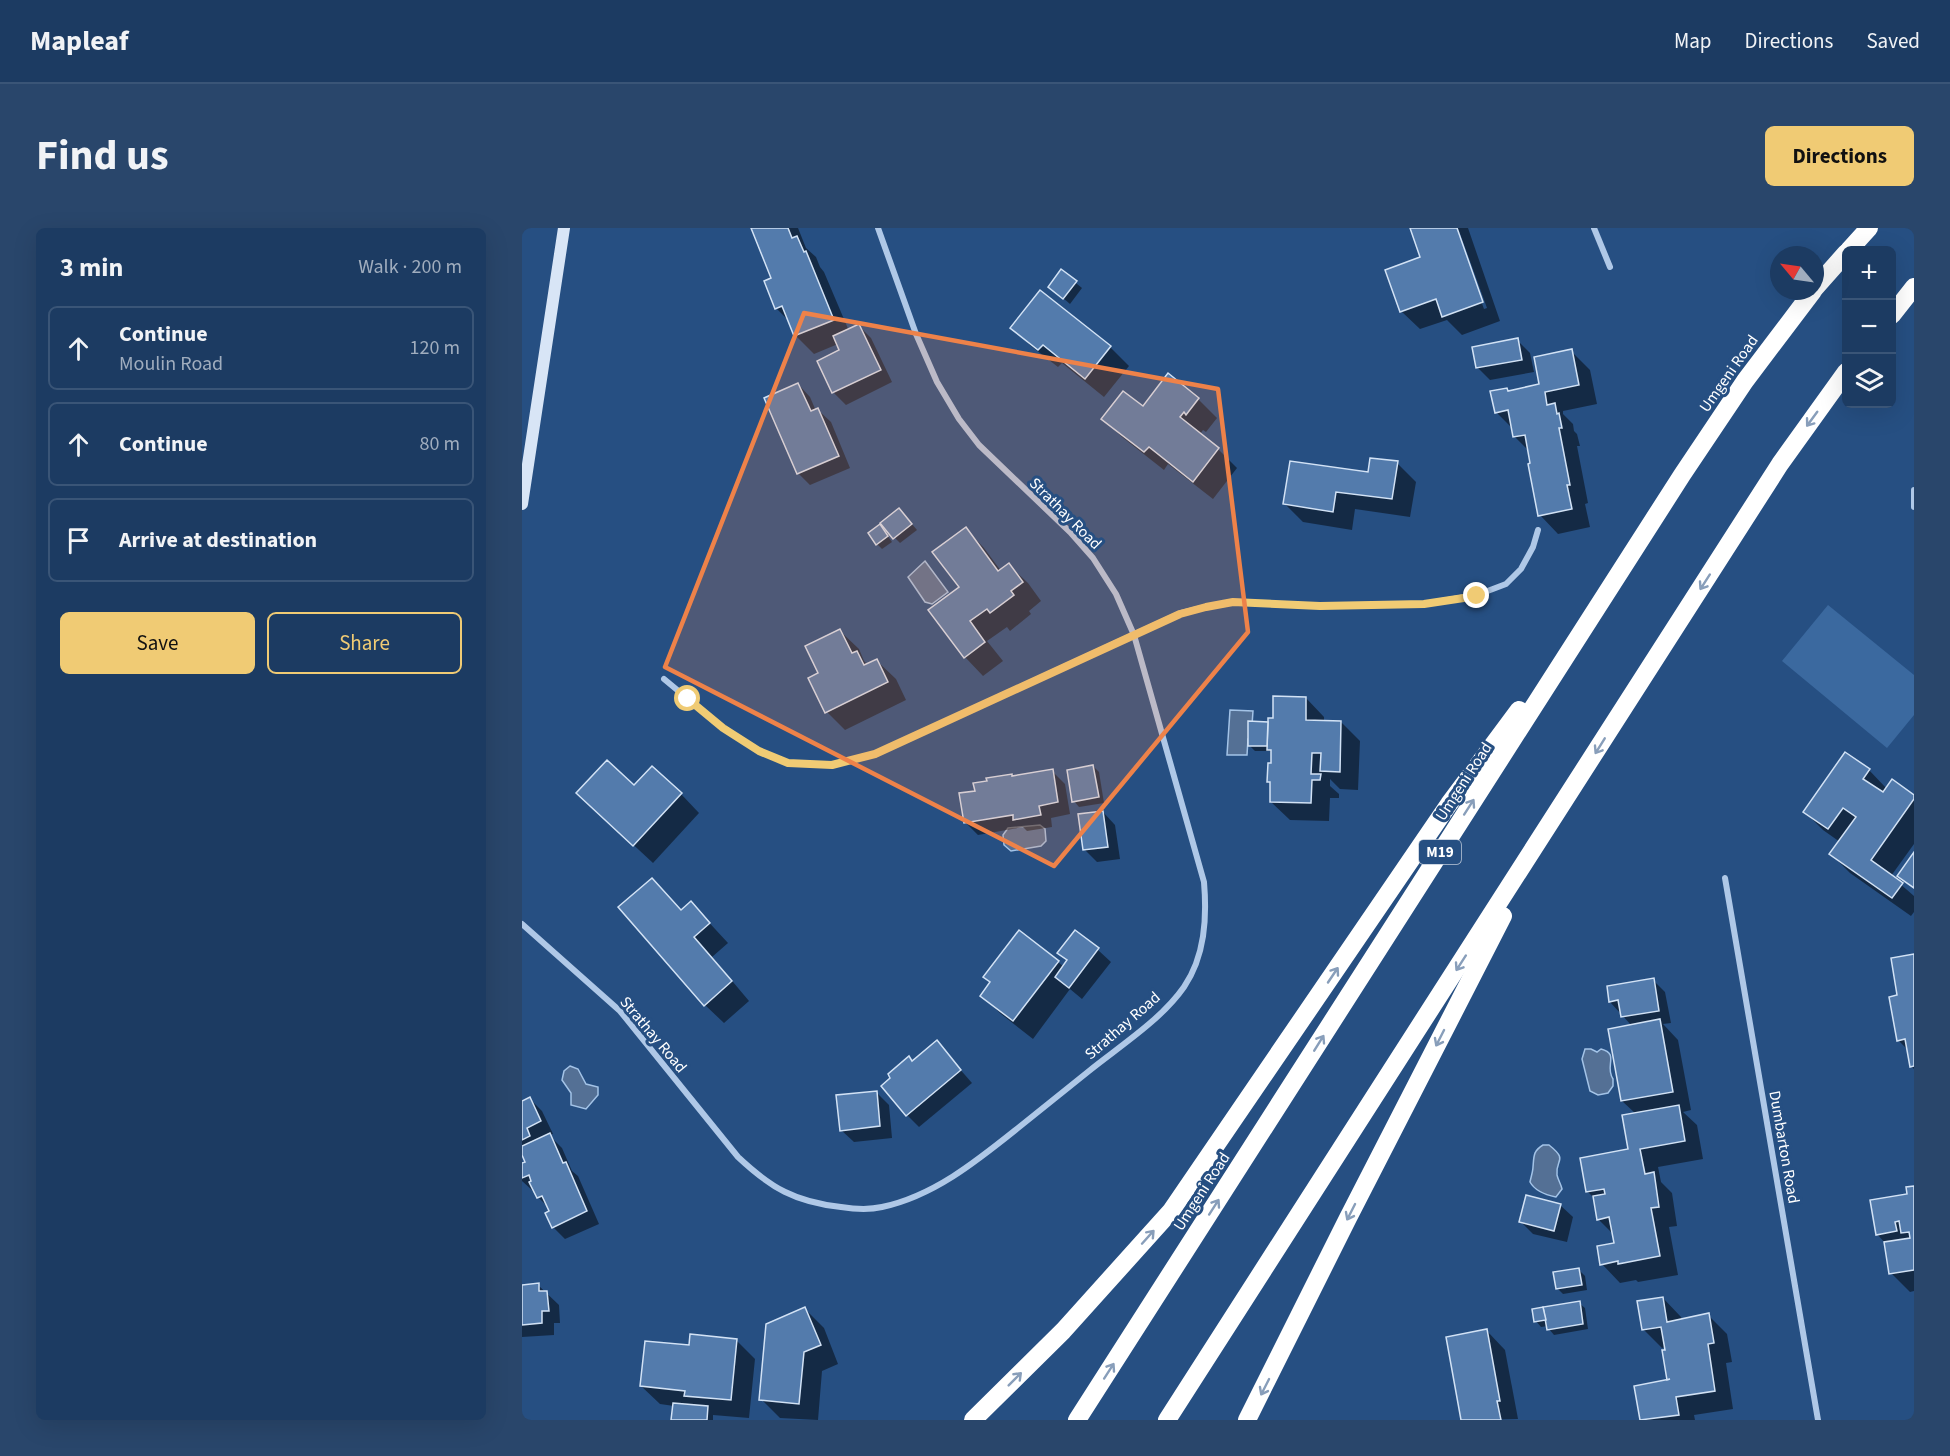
<!DOCTYPE html>
<meta charset="utf-8">
<style>
body{margin:0;font-family:"Source Sans 3",sans-serif;background:#29466b;color:#f1f3f6}
.controls{position:absolute;right:18px;top:18px;display:grid;overflow:hidden;border-radius:9px;box-shadow:0 6px 24px #0002}
.controls button{width:54px;height:54px;display:grid;place-items:center;padding:0;border:0;border-bottom:2px solid #3a5577;background:#1c3b62;color:#f1f3f6;font:30px sans-serif}
.compass{position:absolute;left:1248px;top:18px;width:54px;height:54px;border-radius:50%;background:#1c3b62;box-shadow:0 6px 24px #0002;rotate:299deg}
.stop{position:absolute;width:18px;height:18px;margin:-14px;border:4px solid #f0cb74;border-radius:50%;background:#fff}
.stop.end{background:#f0cb74;border-color:#fff;box-shadow:0 2px 6px #0008}
.list{margin:0;padding:0;list-style:none}
h2{display:flex;justify-content:space-between;align-items:center;height:78px;margin:0;padding:0 24px;font-size:26px}
h2 small{font-size:20px;font-weight:400;color:#a0adbe}
.list li{display:grid;grid-template-columns:39px 1fr auto;gap:18px;align-items:center;box-sizing:border-box;height:84px;margin:0 12px 12px;padding:0 12px;border:2px solid #3a5577;border-radius:9px}
.list b{display:block;font-size:22px;white-space:nowrap}
.list p{margin:0;font-size:20px;white-space:nowrap;color:#a0adbe}
.list em{font-size:20px;font-style:normal;color:#a0adbe}
.actions{display:flex;gap:12px;padding:18px 24px}
.actions a{flex:1;padding:14px 0;border:2px solid #f0cb74;border-radius:9px;text-align:center;font-size:21px;color:#f0cb74}
.actions .main{background:#f0cb74;color:#111}
.icon{flex:none;width:33px;height:33px;fill:none;stroke:currentColor;stroke-width:2;stroke-linecap:round;stroke-linejoin:round}
.map{position:relative;flex:none;width:1392px;height:1192px;overflow:hidden;border-radius:9px}
header{display:flex;align-items:center;gap:36px;box-sizing:border-box;height:84px;padding:0 30px;background:#1c3b62;border-bottom:2px solid #3a5577}
header strong{font-size:28px}
nav{display:flex;gap:33px;margin-inline-start:auto;font-size:21px}
.intro{display:flex;align-items:center;justify-content:space-between;box-sizing:border-box;height:144px;padding:0 36px}
h1{margin:0;font-size:42px}
.button{padding:15px 27px;border-radius:9px;background:#f0cb74;color:#111;font-size:21px;font-weight:700}
main{display:flex;gap:36px;padding:0 36px}
aside{flex:1;background:#1c3b62;border-radius:9px;box-shadow:0 6px 24px #0002}
.map>svg:first-child{display:block}
.green{fill:#3b699f}
.water{fill:#547095;stroke:#a3c3e7;stroke-width:1.5}
.shadow{fill:#0007}
.building{fill:#537bac;stroke:#d2e2f5;stroke-width:1.5}
.lines{fill:none;stroke-linecap:round;stroke-linejoin:round}
.minor{stroke:#afc8e7;stroke-width:6}
.secondary{stroke:#d8e5f6;stroke-width:12}
.motorway{stroke:#fff;stroke-width:18}
.oneway{stroke:#889eba}
.route{stroke:#f0cb74;stroke-width:8}
.marked{fill:#ee8249;fill-opacity:0.2;stroke:#ee8249;stroke-width:4.5;stroke-linejoin:round}
.labels{text-anchor:middle;stroke-width:6;stroke-linejoin:round;paint-order:stroke}
.shield{fill:#264f82;stroke:#becada;stroke-width:1.5}
.shield-label{font-size:15px;font-weight:bold;fill:#fff}
.street-label{font-size:16px;fill:#fff;stroke:#264f82}
</style>
<header>
<strong>Mapleaf</strong>
<nav><a>Map</a><a>Directions</a><a>Saved</a></nav>
</header>
<div class="intro"><h1>Find us</h1><a class="button">Directions</a></div>
<main>
<aside>
<h2>3 min<small>Walk · 200 m</small></h2>
<ul class="list">
<li><svg class="icon" aria-label="ahead" viewBox="0 0 24 24"><path d="M12 20V5M6 11l6-6 6 6"/></svg><div><b>Continue</b><p>Moulin Road</p></div><em>120 m</em></li>
<li><svg class="icon" aria-label="ahead" viewBox="0 0 24 24"><path d="M12 20V5M6 11l6-6 6 6"/></svg><div><b>Continue</b></div><em>80 m</em></li>
<li><svg class="icon" aria-label="arrive" viewBox="0 0 24 24"><path d="M6 21V4h12l-3 4 3 4H6"/></svg><div><b>Arrive at destination</b></div></li>
</ul>
<div class="actions"><a class="main">Save</a><a>Share</a></div>
</aside>
<div class="map">
<svg width="1392" height="1192" viewBox="0 0 1392 1192">
<rect width="100%" height="100%" fill="#264f82"/>
<path class="green" d="M1306 377 1392 447V487L1365 520 1260 433Z"/>
<g class="water">
<path d="M403 333 426 364 410 376 403 374 386 349Z"/>
<path d="M708 482 731 483 729 511H726L725 527H705Z"/>
<path d="M518 597 523 601 524 613 519 618 489 623 482 617 481 607 486 600Z"/>
<path d="M1063 821H1069L1075 824 1079 821C1098 826 1082 838 1091 851V858L1086 865 1076 867 1068 863 1060 831Z"/>
<path d="M48 838 56 841 64 856 76 859V867L64 881 49 877V865L40 852 42 843Z"/>
<path d="M1021 917H1027C1047 933 1033 931 1035 947 1036 952 1039 956 1040 961L1034 969C1024 967 1013 963 1008 954 1009 949 1011 943 1011 939 1012 928 1011 923 1021 917Z"/>
</g>
<g class="shadow">
<path d="M230 0H276L284 20 294 29 298 39 302 44 327 103 337 98 349 110 370 154 324 177 312 165 297 134 319 123 316 116 292 126 274 108 268 94 254 80 251 51Z"/>
<path d="M889 0H933L962 81 965 80 936 0H946L978 93 940 107 925 92 898 101 879 83 900 30Z"/>
<path d="M539 43 560 60 548 76 534 64Z"/>
<path d="M518 64 588 119 607 138 582 169 540 135 536 139 509 118 490 99Z"/>
<path d="M995 112 1008 125 1012 144 968 152 956 140 952 120Z"/>
<path d="M1049 123 1068 142 1075 176 1041 183V186L1051 196 1052 203 1055 206 1058 218H1055L1066 275 1063 276 1068 299 1036 306 1018 287 1007 223 992 208 991 201 974 184 986 164 1019 157Z"/>
<path d="M647 147 676 171 695 190 684 204 681 202 678 206 696 221 715 240 691 271 646 236 642 242 600 209 581 191 621 180Z"/>
<path d="M276 156 288 169 294 183 296 182 309 194 328 240 288 257 276 245Z"/>
<path d="M875 235 894 254 888 289 833 281 830 302 781 294 763 276Z"/>
<path d="M383 288 395 302 378 315 373 310Z"/>
<path d="M444 301 462 320 479 343 487 337 506 355 519 373 507 383 509 386 488 403 485 399 465 413 481 433 461 448 443 429 439 359Z"/>
<path d="M363 304 370 314 360 321 355 316Z"/>
<path d="M318 403 337 421 342 433 346 437 355 433 374 451 384 472 323 502 305 484 298 446Z"/>
<path d="M784 470 802 489V494H819L838 513 836 562 818 561 808 551V558L817 566V570H808L807 593 768 592 749 574 750 556 747 553 751 526 748 523H733L727 517 745 496 747 498 752 491Z"/>
<path d="M571 538 577 544 582 575 557 579 552 573Z"/>
<path d="M1347 542 1365 561 1392 569V616L1369 648 1392 668V684L1389 688 1328 645 1309 626 1318 614 1301 602 1283 584Z"/>
<path d="M530 543 543 556 548 586 529 590 530 599 505 603 501 599 456 607 444 595Z"/>
<path d="M159 566 177 585 131 635 75 583Z"/>
<path d="M581 584 593 597 598 631 575 634 563 622Z"/>
<path d="M130 652 160 683 169 675 206 715 190 729 227 773 202 795 183 777Z"/>
<path d="M553 704 576 722 589 734 560 771 548 761 511 811 479 786 460 768 536 734 542 739 546 733 537 725Z"/>
<path d="M1392 727V841L1389 838 1387 823 1376 812 1377 769Z"/>
<path d="M1131 752 1143 764 1149 795 1141 796 1156 812 1169 882 1161 884 1175 897 1181 931 1136 939 1139 954 1150 965 1155 998 1147 999 1156 1047 1116 1054 1114 1052 1098 1055 1080 1036 1093 1016 1092 1007 1076 991 1073 971 1065 963 1107 923 1114 886 1100 873 1110 798 1088 774Z"/>
<path d="M414 814 450 855 397 899 385 887 391 834Z"/>
<path d="M354 864 367 877 370 910 332 914 319 902Z"/>
<path d="M8 871 20 883 31 906 27 907 40 920 50 943 56 948 77 996 43 1011 31 999 28 981 16 969 12 963H11L0 953V937L5 935 0 924V920L2 919 0 917V874Z"/>
<path d="M1392 959V1063L1388 1064 1369 1045 1363 1015 1355 1006Z"/>
<path d="M1038 977 1051 989 1045 1014 1011 1006 998 993Z"/>
<path d="M1057 1042 1063 1048 1065 1062 1041 1066 1035 1060Z"/>
<path d="M16 1057 37 1077 38 1095H32V1107L0 1109V1058Z"/>
<path d="M1141 1070 1159 1089 1160 1092 1186 1087 1205 1106 1210 1134 1204 1135 1211 1181 1172 1187 1173 1192H1119L1114 1160 1147 1154 1144 1119 1140 1120 1121 1101Z"/>
<path d="M1057 1075 1063 1080 1066 1101 1032 1107 1027 1101 1026 1098 1019 1099 1014 1093Z"/>
<path d="M283 1081 302 1100 316 1136 300 1143 296 1192 258 1190 239 1171Z"/>
<path d="M965 1103 983 1122 996 1191 941 1192Z"/>
<path d="M214 1112 233 1131 227 1190 191 1187V1192H151L152 1178 138 1176 119 1158 168 1119Z"/>
</g>
<g class="building">
<path d="M229 0H266L270 10 275 8 282 24 284 23 312 92 272 108 260 78 253 81 242 53 249 50Z"/>
<path d="M888 0H935L961 74 920 89 914 71 878 84 863 42 898 29Z"/>
<path d="M539 41 555 53 541 71 526 59Z"/>
<path d="M518 62 589 118 563 151 521 117 516 122 488 100Z"/>
<path d="M337 96 359 142 310 165 295 133 317 122 311 108Z"/>
<path d="M996 110 1000 132 954 140 950 119Z"/>
<path d="M1050 121 1057 157 1023 164 1025 177 1033 175 1035 186 1037 185 1040 200H1037L1048 257H1045L1050 281 1016 288 1006 236 1008 235 1003 207 991 209 986 182 973 185 968 163 985 160 986 163 1017 156 1012 129Z"/>
<path d="M646 145 677 170 664 187 662 184 658 189 697 220 671 254 627 219 622 224 579 191 601 163 621 178Z"/>
<path d="M276 155 289 183 296 180 317 228 275 246 242 170Z"/>
<path d="M848 230 876 233 870 271 814 264 811 284 761 276 768 233 846 244Z"/>
<path d="M377 280 390 296 371 311 358 295Z"/>
<path d="M358 296 366 308 354 317 346 305Z"/>
<path d="M444 299 476 343 487 335 501 354 489 363 492 367 468 385 465 381 448 393 463 414 442 430 406 382 437 359 410 324Z"/>
<path d="M318 401 330 425 335 423 342 437 355 431 366 454 303 485 286 450 296 445 283 418Z"/>
<path d="M751 468 784 469V492L819 493 818 544 798 543 799 525H790L789 546H799L798 552H790L789 575 748 574V554H745L746 535H749V522H745L746 494V490H751Z"/>
<path d="M726 493 746 494 745 518H726Z"/>
<path d="M1323 524 1348 541 1341 551 1361 564 1370 551 1392 567V571L1349 632 1381 655 1370 670 1307 626 1334 589 1321 580 1306 601 1281 584Z"/>
<path d="M85 532 112 557 130 538 160 565 111 618 54 565Z"/>
<path d="M571 537 577 569 550 574 545 542Z"/>
<path d="M531 541 536 574 517 578 519 587 491 592V587L442 595 437 565 453 563 451 555 465 553 464 550 490 546V548Z"/>
<path d="M581 583 586 619 561 622 556 586Z"/>
<path d="M1392 624V660L1375 648Z"/>
<path d="M130 650 159 682 169 673 188 695 172 709 210 753 182 778 96 679Z"/>
<path d="M497 702 537 733 491 793 458 768 468 754 461 749Z"/>
<path d="M553 702 577 720 547 760 533 749 545 732 535 725Z"/>
<path d="M1392 726V838L1388 839 1383 811 1375 813 1367 769 1375 767 1369 730Z"/>
<path d="M1132 750 1137 783 1099 789 1096 772 1087 774 1085 758Z"/>
<path d="M1138 791 1151 864 1099 873 1086 801Z"/>
<path d="M415 812 439 842 384 888 359 858 368 850 366 846 387 828 390 833Z"/>
<path d="M355 863 358 898 318 903 314 867Z"/>
<path d="M8 869 19 893 5 900 8 908 0 912V873Z"/>
<path d="M1157 877 1163 913 1118 921 1123 946 1132 944 1137 979 1129 980 1138 1028 1096 1036V1033L1078 1037 1075 1018 1092 1015 1087 989 1075 992 1071 968 1083 966 1082 961 1064 964 1058 930 1106 921 1100 887Z"/>
<path d="M28 905 41 935 44 934 65 983 30 1000 23 985 27 983 20 968 15 970 7 954 9 953 7 947 0 950V935L3 934 0 927V918Z"/>
<path d="M1392 958V1042L1367 1046 1362 1014 1388 1010 1387 1004 1379 1005 1377 993 1373 994 1375 1003 1354 1007 1348 972 1385 966 1384 959Z"/>
<path d="M1004 967 1039 976 1032 1003 997 994Z"/>
<path d="M1057 1040 1060 1057 1034 1061 1031 1044Z"/>
<path d="M17 1055V1063H25L27 1083H20V1095L0 1097V1057Z"/>
<path d="M1141 1069 1145 1094 1187 1085 1192 1115 1186 1116 1193 1163 1154 1169 1157 1187 1118 1192 1112 1158 1148 1151 1145 1152 1140 1122H1143L1139 1099 1120 1102 1115 1073Z"/>
<path d="M1058 1073 1061 1096 1025 1102 1021 1079Z"/>
<path d="M283 1079 299 1117 282 1124 277 1176 237 1172 244 1096Z"/>
<path d="M1021 1079 1024 1092 1012 1094 1010 1081Z"/>
<path d="M965 1101 978 1173H975L979 1192H939L924 1109Z"/>
<path d="M168 1106 215 1111 209 1172 162 1168 163 1163 118 1158 123 1113 167 1117Z"/>
<path d="M151 1175 186 1178 185 1192H149Z"/>
</g>
<g class="lines">
<g class="minor">
<path d="M1072 0 1088 39"/>
<path d="M1392 262V279"/>
<path d="M142 451 201 500 237 523 266 535 310 537 353 526 659 385 684 379 711 374 798 378 902 376 955 367 984 356 999 341 1011 319 1016 302"/>
<path d="M1203 650 1296 1192"/>
<path d="M0 696 98 783 216 929C249 960 273 974 319 979 332 981 347 982 360 979 412 968 456 932 496 900 520 881 543 862 567 843 598 818 639 792 662 759 683 728 685 690 682 654L612 407 594 366 571 330 548 304 457 217 437 191 415 154 394 106 356 0"/>
</g>
<path class="secondary" d="M0 276 42 0"/>
<g class="motorway">
<path d="M1327 22 1347 0"/>
<path d="M1293 60 1324 25"/>
<path d="M1370 87 1392 59"/>
<path d="M451 1192 541 1103 649 983 927 576 997 482"/>
<path d="M555 1192 1160 247 1223 153 1291 63"/>
<path d="M645 1192 1258 236 1324 144"/>
<path d="M725 1192 826 990 981 688"/>
</g>
</g>
<defs><path id="oneway-shaft" d="M-6 0H5M1.5-3L5.5 0L1.5 3" fill="none" stroke-width="1.6" stroke-linecap="round" stroke-linejoin="round" transform="scale(1.5)"/></defs>
<g class="oneway">
<use href="#oneway-shaft" transform="translate(1290 191) rotate(126)"/>
<use href="#oneway-shaft" transform="translate(1183 354) rotate(123)"/>
<use href="#oneway-shaft" transform="translate(1078 518) rotate(122)"/>
<use href="#oneway-shaft" transform="translate(947 579) rotate(-57)"/>
<use href="#oneway-shaft" transform="translate(939 735) rotate(123)"/>
<use href="#oneway-shaft" transform="translate(811 747) rotate(-56)"/>
<use href="#oneway-shaft" transform="translate(918 810) rotate(117)"/>
<use href="#oneway-shaft" transform="translate(797 815) rotate(-58)"/>
<use href="#oneway-shaft" transform="translate(692 979) rotate(-57)"/>
<use href="#oneway-shaft" transform="translate(829 984) rotate(117)"/>
<use href="#oneway-shaft" transform="translate(626 1009) rotate(-48)"/>
<use href="#oneway-shaft" transform="translate(587 1143) rotate(-57)"/>
<use href="#oneway-shaft" transform="translate(493 1151) rotate(-45)"/>
<use href="#oneway-shaft" transform="translate(743 1159) rotate(117)"/>
</g>
<g class="lines">
<path class="route" d="M166 471 201 500 237 523 266 535 310 537 353 526 658 386 684 379 711 374 798 378 902 376 955 368"/>
</g>
<path class="marked" d="M282 85 696 161 726 404 532 638 143 439Z"/>
<g class="labels">
<rect class="shield" x="897" y="612" width="42" height="24" rx="4.5"/>
<g class="shield-label">
<text x="918" y="629">M19</text>
</g>
<g class="street-label">
<text transform="translate(1206 145) rotate(-55)" y="6">Umgeni Road</text>
<text transform="translate(544 285) rotate(45)" y="6">Strathay Road</text>
<text transform="translate(941 553) rotate(-57)" y="6">Umgeni Road</text>
<text transform="translate(600 797) rotate(-41)" y="6">Strathay Road</text>
<text transform="translate(132 806) rotate(50)" y="6">Strathay Road</text>
<text transform="translate(1263 919) rotate(80)" y="6">Dumbarton Road</text>
<text transform="translate(679 963) rotate(-57)" y="6">Umgeni Road</text>
</g>
</g>
</svg>
<div class="controls">
<button>+</button>
<button>−</button>
<button><svg class="icon" aria-label="layers" viewBox="0 0 24 24"><path d="M12 4l9 5-9 5-9-5zM3 14l9 5 9-5"/></svg></button>
</div>
<svg class="compass" viewBox="-18 -18 36 36"><path d="M0-13l5 13h-10z" fill="#e53935"/><path d="M0 13l5-13h-10z" fill="#a0adbe"/></svg>
<div class="stop" style="left:166px;top:471px"></div>
<div class="stop end" style="left:955px;top:368px"></div>
</div>
</main>
